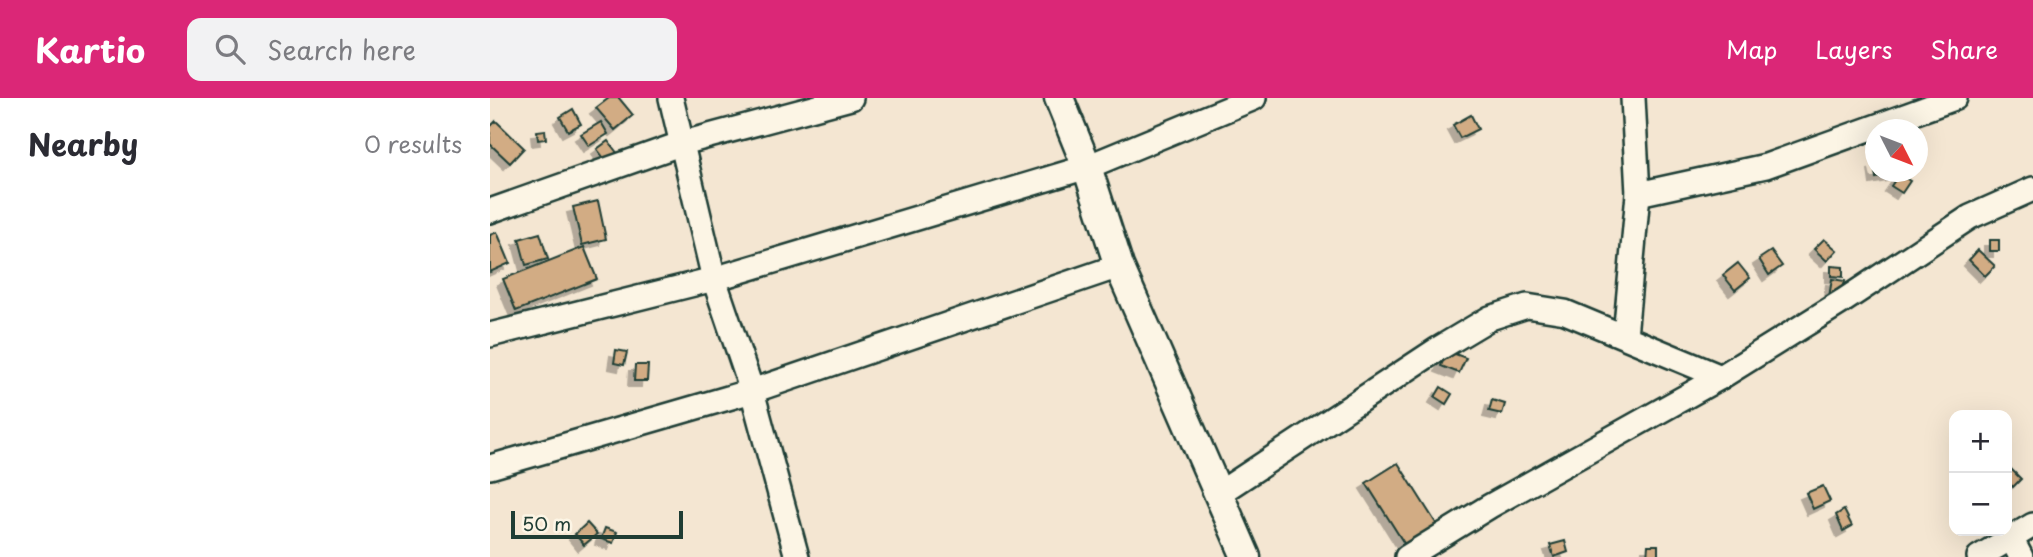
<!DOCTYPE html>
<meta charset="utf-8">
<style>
body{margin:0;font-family:"Playpen Sans",sans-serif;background:#f2f2f3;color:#2b2b33}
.controls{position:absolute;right:21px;bottom:21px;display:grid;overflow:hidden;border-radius:14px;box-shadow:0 7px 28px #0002}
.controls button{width:63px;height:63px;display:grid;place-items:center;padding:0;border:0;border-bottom:2px solid #e1e1e2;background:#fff;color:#2b2b33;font:35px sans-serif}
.compass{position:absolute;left:1375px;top:21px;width:63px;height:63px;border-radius:50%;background:#fff;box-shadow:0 7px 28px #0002;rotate:132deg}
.scale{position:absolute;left:21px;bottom:18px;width:172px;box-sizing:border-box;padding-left:7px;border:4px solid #1f3d34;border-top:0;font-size:19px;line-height:24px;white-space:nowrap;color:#1f3d34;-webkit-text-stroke:5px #fcf5e5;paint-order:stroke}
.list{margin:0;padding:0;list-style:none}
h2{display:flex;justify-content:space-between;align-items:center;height:91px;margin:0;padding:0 28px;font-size:30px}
h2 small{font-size:23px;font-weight:400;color:#7c7c81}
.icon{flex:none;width:38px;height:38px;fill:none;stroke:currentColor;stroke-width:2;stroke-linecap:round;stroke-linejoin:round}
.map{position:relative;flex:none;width:1543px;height:459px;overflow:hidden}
header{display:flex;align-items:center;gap:42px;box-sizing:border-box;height:98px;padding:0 35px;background:#db2777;color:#fff}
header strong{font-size:33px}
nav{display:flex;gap:38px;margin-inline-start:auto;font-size:24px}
.search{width:490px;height:63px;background:#f2f2f3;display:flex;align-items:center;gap:18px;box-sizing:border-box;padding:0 24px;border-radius:14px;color:#7c7c81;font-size:26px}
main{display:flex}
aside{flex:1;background:#fff}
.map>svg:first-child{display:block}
.building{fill:#d2ac84;stroke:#1f3d34;stroke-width:2;filter:url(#shadow)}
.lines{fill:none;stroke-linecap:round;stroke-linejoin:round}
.minor-casing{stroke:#1f3d34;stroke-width:28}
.tertiary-casing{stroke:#1f3d34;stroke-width:33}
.minor{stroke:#fcf5e5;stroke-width:23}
.tertiary{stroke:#fcf5e5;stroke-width:28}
</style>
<header>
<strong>Kartio</strong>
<div class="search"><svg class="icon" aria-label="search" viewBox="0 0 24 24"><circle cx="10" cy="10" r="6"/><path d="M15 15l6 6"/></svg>Search here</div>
<nav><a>Map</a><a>Layers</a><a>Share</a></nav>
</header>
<main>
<aside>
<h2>Nearby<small>0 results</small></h2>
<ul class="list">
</ul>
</aside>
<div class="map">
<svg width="1543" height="459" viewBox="0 0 1543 459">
<defs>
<filter id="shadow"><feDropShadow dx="-6" dy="6" stdDeviation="0" flood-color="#0004"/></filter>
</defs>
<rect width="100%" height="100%" fill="#f4e6d2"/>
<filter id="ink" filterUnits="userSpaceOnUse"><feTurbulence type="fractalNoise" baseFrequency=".0143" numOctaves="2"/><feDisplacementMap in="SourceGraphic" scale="14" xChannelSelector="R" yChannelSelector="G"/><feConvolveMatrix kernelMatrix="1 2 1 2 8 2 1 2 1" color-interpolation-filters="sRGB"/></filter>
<g filter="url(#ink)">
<g class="building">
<path d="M119 0H129L143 17 125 32 106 10Z"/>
<path d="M83 11 91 26 78 33 70 19Z"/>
<path d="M981 17 988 31 970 40 963 27Z"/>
<path d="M6 23 34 50 20 65 0 46V29Z"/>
<path d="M111 24 118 36 99 48 91 36Z"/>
<path d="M55 32 56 41 48 42 47 33Z"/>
<path d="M118 43 128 56 117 64 107 51Z"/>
<path d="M1384 65 1386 74H1402L1403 77 1386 80Z"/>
<path d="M1409 76 1420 83 1412 95 1401 88Z"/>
<path d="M108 103 116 141 92 147 83 109Z"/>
<path d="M7 134 20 165 0 174V137Z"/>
<path d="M50 135 58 161 36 167 29 141Z"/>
<path d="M1334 141 1347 152 1337 163 1324 151Z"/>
<rect x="1500" y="142" width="9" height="11"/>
<path d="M94 149 107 181 26 213 13 181Z"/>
<path d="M1488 152 1505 168 1495 178 1479 162Z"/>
<path d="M1281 153 1292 168 1279 177 1269 161Z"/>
<path d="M1248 165 1260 180 1245 192 1233 177Z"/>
<path d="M1341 168 1353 169V179L1341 178Z"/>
<path d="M1342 181 1355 183 1351 201 1339 199Z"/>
<path d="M126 252 137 254 134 267 124 265Z"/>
<path d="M957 253 976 260 969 275 951 268Z"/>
<path d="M145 267H158L157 283H144Z"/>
<path d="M951 289 962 296 956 306 945 299Z"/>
<path d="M1002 302 1015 306 1012 316 999 313Z"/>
<path d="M908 365 949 430 917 450 876 385Z"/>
<path d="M1521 371 1531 381 1523 389 1517 383V375Z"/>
<path d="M1333 388 1340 403 1323 411 1316 395Z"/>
<path d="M1354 412 1362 428 1353 433 1346 417Z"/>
<path d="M97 425 107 436 94 447 85 436Z"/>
<path d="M115 430 127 434 123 445 111 441Z"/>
<path d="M1075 443 1078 454 1064 459 1060 447Z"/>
<path d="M1158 447H1168V459H1157Z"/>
</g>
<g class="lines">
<defs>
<g id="minor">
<path d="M1148 96 1276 68 1465 0"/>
<path d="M0 113 193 45 361 0"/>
<path d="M0 237 224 181 597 69 764 0"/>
<path d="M1135 238 1148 96 1143 0"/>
<path d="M0 369 262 293 224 181 181 0"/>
<path d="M728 396 948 251 1000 220 1037 208 1075 214 1231 279"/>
<path d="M1521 440 1531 459"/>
<path d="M307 459 262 293 629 168"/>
<path d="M917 459 1000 408 1231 279 1353 203 1480 119 1543 91"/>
<path d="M1489 459 1543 427"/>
</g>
<path id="tertiary" d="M569 0 597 69 629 168 756 459"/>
</defs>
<use href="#minor" class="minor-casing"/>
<use href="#tertiary" class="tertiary-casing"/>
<use href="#minor" class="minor"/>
<use href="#tertiary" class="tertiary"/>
</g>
</g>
</svg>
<div class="controls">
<button>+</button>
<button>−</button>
</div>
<svg class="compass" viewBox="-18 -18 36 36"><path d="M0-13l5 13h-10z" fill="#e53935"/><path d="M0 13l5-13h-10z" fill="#7c7c81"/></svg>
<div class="scale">50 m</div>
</div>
</main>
